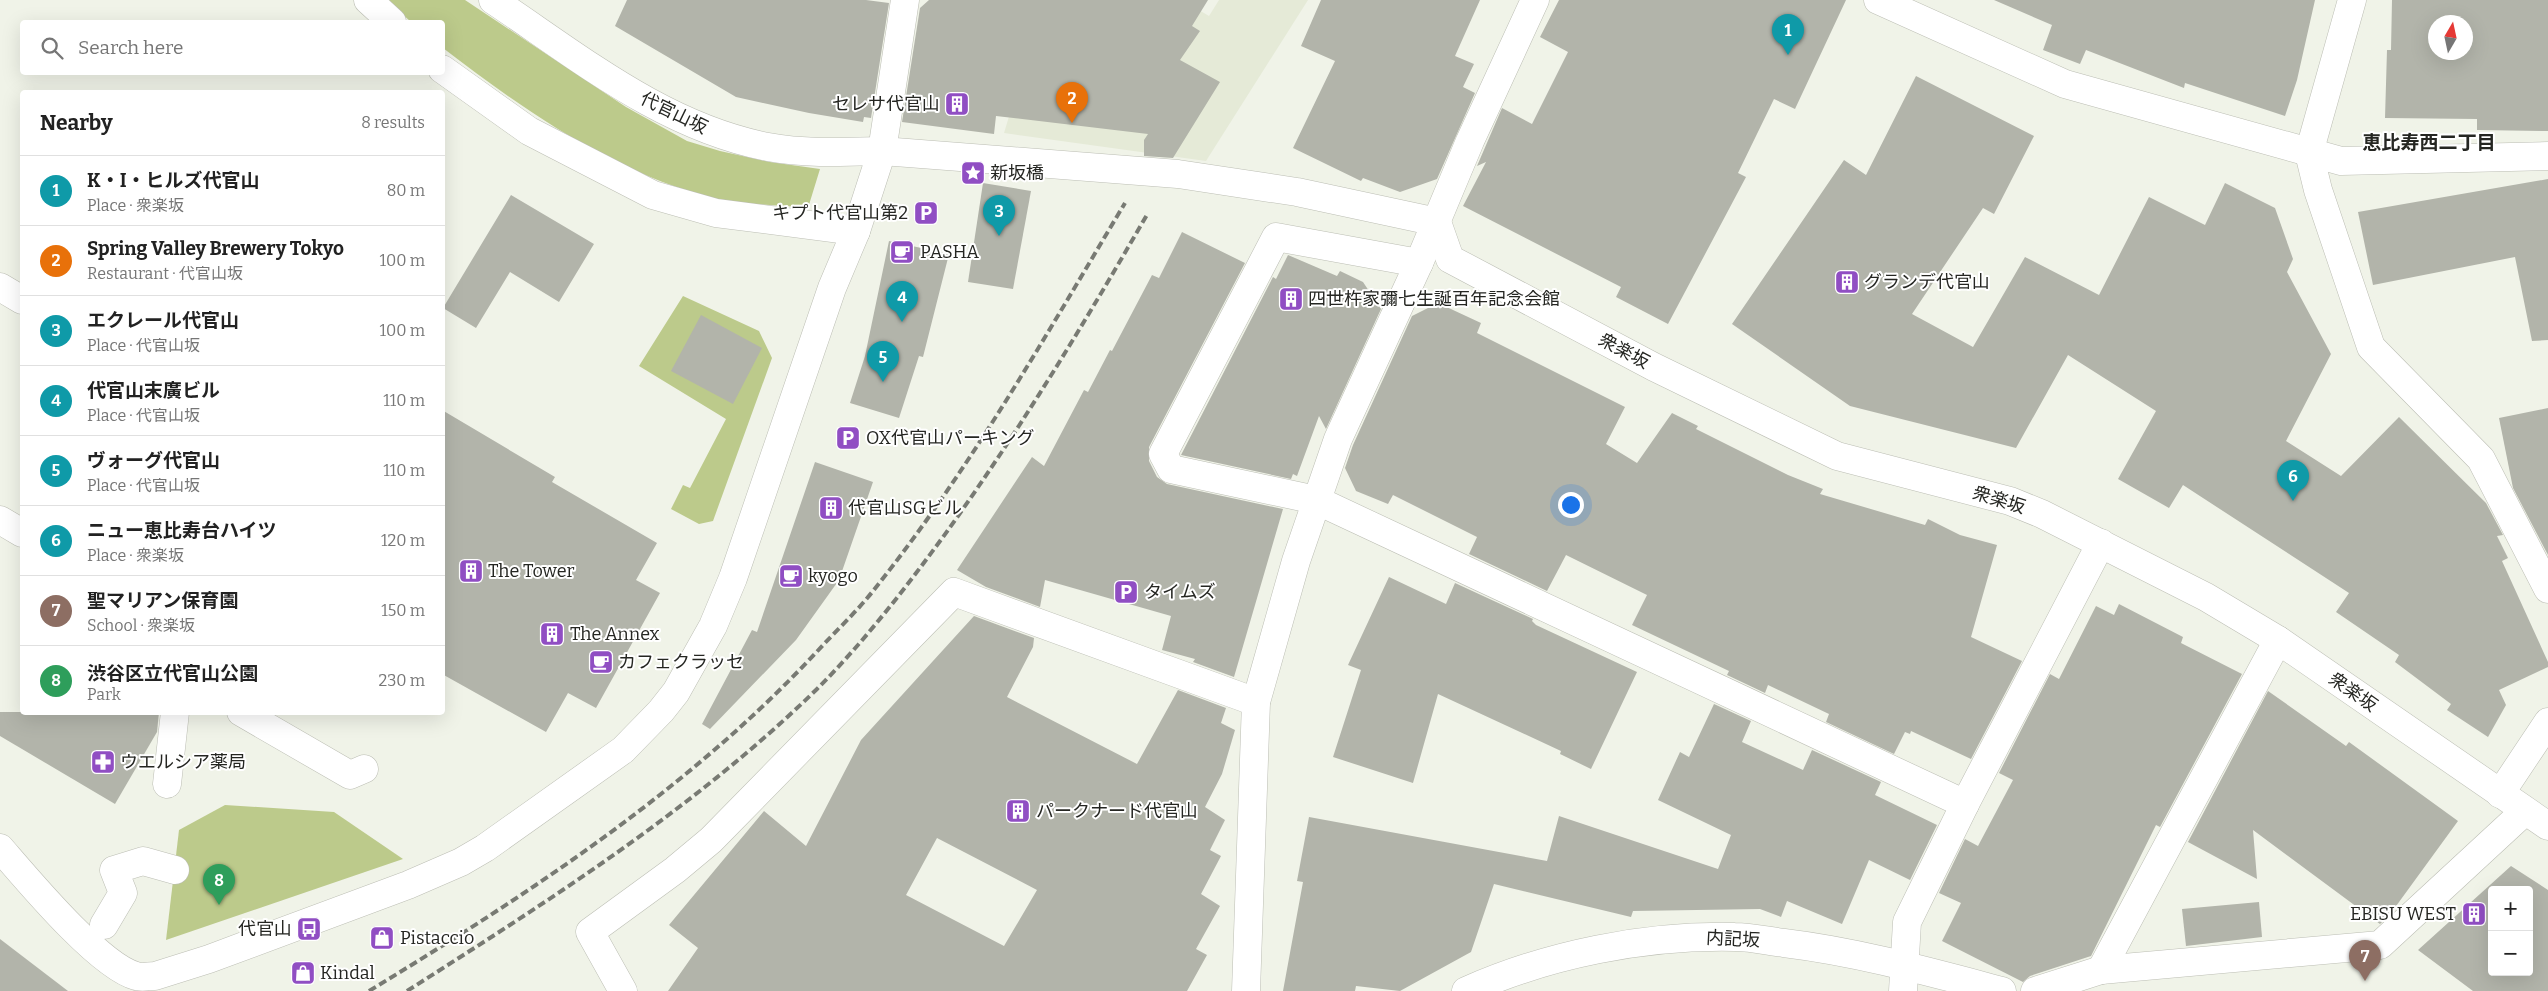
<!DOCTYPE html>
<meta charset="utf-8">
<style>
body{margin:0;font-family:Bitter,"Noto Sans JP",serif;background:#f2f2f2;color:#222}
.controls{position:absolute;right:15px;bottom:15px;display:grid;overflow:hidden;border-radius:5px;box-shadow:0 5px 20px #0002}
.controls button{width:45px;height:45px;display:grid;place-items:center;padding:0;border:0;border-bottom:1px solid #e0e0e0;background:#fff;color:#222;font:25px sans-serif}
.compass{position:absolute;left:2428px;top:15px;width:45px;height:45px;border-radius:50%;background:#fff;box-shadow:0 5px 20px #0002;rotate:9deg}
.you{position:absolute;left:1570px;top:504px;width:18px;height:18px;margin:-12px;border:4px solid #fff;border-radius:50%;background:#1a73e8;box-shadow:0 0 0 8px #1a73e833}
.badge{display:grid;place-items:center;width:32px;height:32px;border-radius:50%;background:#904ec3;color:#fff;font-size:16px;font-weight:700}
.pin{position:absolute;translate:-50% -41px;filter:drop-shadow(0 1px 2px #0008)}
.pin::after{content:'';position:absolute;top:26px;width:18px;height:15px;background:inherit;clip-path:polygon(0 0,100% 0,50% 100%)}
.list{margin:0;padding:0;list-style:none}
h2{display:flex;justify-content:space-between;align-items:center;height:65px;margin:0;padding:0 20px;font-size:21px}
h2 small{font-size:16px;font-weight:400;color:#767676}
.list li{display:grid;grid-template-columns:32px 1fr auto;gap:15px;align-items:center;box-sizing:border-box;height:70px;padding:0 20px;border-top:1px solid #e0e0e0}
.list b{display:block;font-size:19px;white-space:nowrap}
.list p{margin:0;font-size:16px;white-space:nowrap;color:#767676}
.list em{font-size:16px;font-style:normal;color:#767676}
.icon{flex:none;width:28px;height:28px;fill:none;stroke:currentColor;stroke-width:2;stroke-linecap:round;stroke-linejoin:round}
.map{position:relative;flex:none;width:2548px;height:991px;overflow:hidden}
.search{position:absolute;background:#fff;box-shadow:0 5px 20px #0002;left:20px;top:20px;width:425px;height:55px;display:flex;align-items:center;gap:12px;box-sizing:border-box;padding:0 18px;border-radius:5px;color:#767676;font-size:19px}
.panel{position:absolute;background:#fff;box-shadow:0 5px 20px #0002;left:20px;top:90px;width:425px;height:625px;border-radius:5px}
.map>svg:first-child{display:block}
.built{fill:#e5ead7}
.green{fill:#bcca8b}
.building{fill:#b2b4aa;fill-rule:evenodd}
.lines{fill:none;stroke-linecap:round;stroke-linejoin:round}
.pedestrian-casing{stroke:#bcbeb4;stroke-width:29}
.minor-casing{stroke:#bcbeb4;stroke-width:29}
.tertiary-casing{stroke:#bcbeb4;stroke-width:29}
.pedestrian{stroke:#fff;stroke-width:28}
.minor{stroke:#fff;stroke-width:28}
.tertiary{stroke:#fff;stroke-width:28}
.rail{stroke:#787a73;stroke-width:4;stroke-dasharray:8 4;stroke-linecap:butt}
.labels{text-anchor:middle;stroke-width:4;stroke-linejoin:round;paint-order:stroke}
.poi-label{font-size:18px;fill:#252622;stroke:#fff;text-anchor:start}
.street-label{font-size:18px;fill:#252622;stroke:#fff}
.neighbourhood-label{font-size:19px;font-weight:bold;fill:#252622;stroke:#fff}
</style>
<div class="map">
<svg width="2548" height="991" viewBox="0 0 2548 991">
<rect width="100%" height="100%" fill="#f0f3e8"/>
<path class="built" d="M1182 0 1209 16 1219 0H1308L1206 161 1004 133 1024 67Z"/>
<g class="green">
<path d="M387 0H465L626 107 687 141 720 151 770 162 820 169 808 208C778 205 746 205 717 199 615 174 525 111 443 48L442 22H411Z"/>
<path d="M683 296 759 331 772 358 713 521 699 524 671 509 683 485 690 488 726 419 639 366Z"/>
<path d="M225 805 334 812 403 859 166 940 179 830Z"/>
</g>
<g class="building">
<path d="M627 0H866L889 3 871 118 864 117 863 122 809 113 736 97 615 26Z"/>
<path d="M929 0H1208L1192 26 1200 31 1180 60 1220 82 1173 158 1144 156V140L1148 134 996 116 994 134 902 122 920 8Z"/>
<path d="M1321 0H1480L1455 56 1474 64 1463 87 1475 93 1437 179 1400 192 1363 178 1361 181 1293 148 1335 61 1301 46Z"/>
<path d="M1559 0H1846L1795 109 1774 99 1738 173 1746 177 1668 324 1616 297 1621 287 1463 206 1486 162 1477 166 1502 108 1532 124 1568 52 1540 37Z"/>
<path d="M1994 0H2315L2297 80 2285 116 2185 83 2184 88 2086 50 2080 64 2043 50 2052 25Z"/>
<path d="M2392 0H2548V131L2477 130V119L2385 118 2387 50H2391ZM2436 22H2466V52H2436Z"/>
<path d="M1916 76 2034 136 1994 214 1983 208 1912 314 1973 347 2025 257 2099 295 2149 197 2205 225 2225 183 2275 208 2293 259 2287 272 2331 354 2286 441 2341 476 2399 417 2486 503 2503 535 2497 536 2508 558 2502 561 2548 662V667L2499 690 2506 705 2488 737 2447 710 2451 704 2395 662 2399 655 2336 612 2349 593 2183 485 2169 508 2118 479 2156 411 2068 355 2016 448 1850 406 1732 324 1844 160 1866 175Z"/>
<path d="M2548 179V340L2532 341 2515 257 2373 285 2358 212Z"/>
<path d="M983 183 1031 191 1013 289 968 282Z"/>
<path d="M511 195 594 244 559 302 510 272 476 328 443 308Z"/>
<path d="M1182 232 1245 263 1149 447V461L1157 477 1167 484 1283 509 1234 677 1193 662 1195 659 1162 650 1171 616 1045 580 1040 607 986 587 957 570 1032 457 1044 466 1084 390 1088 392 1110 350 1112 351 1152 275 1159 278Z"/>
<path d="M889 241 949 254 923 357 919 356 899 418 850 403 865 356Z"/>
<path d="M1288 255 1337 276 1340 271 1363 282 1381 309 1326 429 1319 416 1297 476 1293 474 1291 479 1181 455 1273 277 1276 279Z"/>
<path d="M1438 303 1481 323 1477 333 1625 407 1606 444 1637 463 1672 413 1698 426 1696 429 1788 475 1823 489 1820 494 1925 525 1928 519 1960 535 1997 545 1971 637 2022 661 1971 759 1911 731 1910 734 1905 732 1894 754 1826 722 1829 714 1768 685 1765 693 1727 675 1729 671 1632 625 1647 595 1566 555 1547 591 1469 554 1477 537 1393 495 1388 504 1356 491 1345 468 1353 445 1412 316Z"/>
<path d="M701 315 762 348 733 404 671 371Z"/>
<path d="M2548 408V555L2513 488 2499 418Z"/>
<path d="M442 410 555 477 552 482 657 543 636 580 660 593 596 708 568 693 546 732 442 674Z"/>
<path d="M815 462 873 482 839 580 796 640 710 729 702 724 752 630 757 632Z"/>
<path d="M1389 577 1446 604 1455 583 1533 619 1532 621 1536 625 1637 672 1591 769 1560 754 1561 751 1438 694 1413 783 1333 757 1361 670 1348 665Z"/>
<path d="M2119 604 2183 637 2181 643 2242 674 2160 827 2156 825 2091 956 2030 976 2023 982 1942 941 1961 903 1939 893 1965 839 1978 846 2013 780 1999 773 2050 674 2059 679 2096 606 2114 615Z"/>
<path d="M974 616 1034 638 1033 647 1007 697 1137 764 1178 690 1226 708 1221 723 1235 730 1222 774 1205 807 1225 820 1210 850 1221 856 1201 894 1220 906 1196 949 1207 955 1187 991H668L698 948 669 925 764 811 806 846 861 740ZM937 838 1037 890 1004 946 906 895Z"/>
<path d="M2268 691 2346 746 2349 742 2458 821 2391 913 2380 924 2253 830 2257 879 2188 842Z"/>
<path d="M1714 704 1751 721 1742 742 1803 770 1812 750 1881 782 1875 795 1937 825 1910 880 1869 860 1842 924 1787 901 1781 917 1760 909 1633 911 1631 917 1494 884 1471 952 1400 991 1356 986 1355 991H1283L1303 882 1297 881 1309 817 1547 861 1559 816 1718 869 1731 835 1658 800 1680 752 1689 757Z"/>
<path d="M0 712H159L157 732 115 804 0 736Z"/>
<path d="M2511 866 2548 890V991H2473L2418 950ZM2492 890H2529V972H2492Z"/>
<path d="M2259 902 2262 937 2186 946 2182 909Z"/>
<path d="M0 939 68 991H0Z"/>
</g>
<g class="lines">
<defs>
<g id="pedestrian">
<path d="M0 520 22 533"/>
<path d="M241 712 350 775 364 769"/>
<path d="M167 784 175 712"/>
<path d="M104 925 123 893 114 870 143 861 175 870"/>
</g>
<g id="minor">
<path d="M368 0 392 22"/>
<path d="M493 0C580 58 664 127 768 147 805 154 845 152 882 151L1178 174 1297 192 1437 222"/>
<path d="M1878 0 2065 84 2341 161 2548 156"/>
<path d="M2352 0 2309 153 2318 190 2371 347 2481 459 2548 589"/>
<path d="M442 69 529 131 653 195 716 213 856 231"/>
<path d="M882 151 905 0"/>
<path d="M1419 263 1276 237 1163 454 1171 469 1316 500 1965 804"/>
<path d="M0 287 22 300"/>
<path d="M2500 794 2548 722"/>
<path d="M2101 970 2278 640"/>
<path d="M623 991 590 932 675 870 711 840 954 592 1256 702"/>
<path d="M1246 991 1256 702 1296 561 1338 439 1419 263 1470 141 1535 0"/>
<path d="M1466 991C1549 954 1645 935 1735 937 1751 937 1768 941 1784 943 1858 952 1930 972 2002 991"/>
<path d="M1903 991 1907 922 1965 804 2101 543"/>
<path d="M2035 991 2101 970 2380 945 2525 811"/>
</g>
<g id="tertiary">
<path d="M1437 222 1450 259 1654 367 1837 456 2010 501 2042 514 2206 597 2278 640 2548 826"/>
<path d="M0 848C27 879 99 966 136 976 141 978 149 976 155 976L209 959 408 885 461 862 485 848 623 750 661 711 676 692 713 626 733 578 832 288 856 231 882 151"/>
</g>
</defs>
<use href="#pedestrian" class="pedestrian-casing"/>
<use href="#minor" class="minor-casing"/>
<use href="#tertiary" class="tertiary-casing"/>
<use href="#pedestrian" class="pedestrian"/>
<use href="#minor" class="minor"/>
<use href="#tertiary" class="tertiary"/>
<g class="rail">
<path d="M369 991C532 892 694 786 824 644 840 627 858 610 873 591 970 470 1046 335 1125 203"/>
<path d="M407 991C550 900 695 808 817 689 863 643 904 590 943 537 1018 433 1084 324 1148 213"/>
</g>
</g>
<defs>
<symbol id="building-square" viewBox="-11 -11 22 22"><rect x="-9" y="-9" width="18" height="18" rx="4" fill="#904ec3" stroke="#fff"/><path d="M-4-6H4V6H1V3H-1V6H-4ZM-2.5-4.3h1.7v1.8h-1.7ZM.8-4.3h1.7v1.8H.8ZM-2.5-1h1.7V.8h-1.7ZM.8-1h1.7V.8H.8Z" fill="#fff"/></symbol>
<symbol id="sight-square" viewBox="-11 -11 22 22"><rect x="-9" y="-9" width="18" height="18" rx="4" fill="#904ec3" stroke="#fff"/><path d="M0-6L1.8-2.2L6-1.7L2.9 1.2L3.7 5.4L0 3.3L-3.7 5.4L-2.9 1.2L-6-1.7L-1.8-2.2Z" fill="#fff"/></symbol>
<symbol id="parking-square" viewBox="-11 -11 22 22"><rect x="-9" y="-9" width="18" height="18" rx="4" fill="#904ec3" stroke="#fff"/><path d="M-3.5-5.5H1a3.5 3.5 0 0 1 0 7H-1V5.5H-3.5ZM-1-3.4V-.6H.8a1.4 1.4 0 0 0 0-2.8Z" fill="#fff"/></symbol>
<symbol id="cafe-square" viewBox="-11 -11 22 22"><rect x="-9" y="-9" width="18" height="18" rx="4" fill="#904ec3" stroke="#fff"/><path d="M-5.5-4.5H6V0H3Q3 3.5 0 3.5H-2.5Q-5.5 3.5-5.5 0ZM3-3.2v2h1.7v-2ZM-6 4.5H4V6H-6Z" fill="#fff"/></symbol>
<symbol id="pharmacy-square" viewBox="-11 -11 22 22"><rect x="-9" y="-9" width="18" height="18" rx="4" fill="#904ec3" stroke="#fff"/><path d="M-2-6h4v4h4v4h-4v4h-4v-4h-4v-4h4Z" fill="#fff"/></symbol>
<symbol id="bus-square" viewBox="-11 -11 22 22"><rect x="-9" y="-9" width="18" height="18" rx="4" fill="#904ec3" stroke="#fff"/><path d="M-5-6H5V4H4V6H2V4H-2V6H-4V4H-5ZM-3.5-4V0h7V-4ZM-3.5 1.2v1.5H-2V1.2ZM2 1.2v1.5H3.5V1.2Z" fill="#fff"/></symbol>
<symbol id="shop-square" viewBox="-11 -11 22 22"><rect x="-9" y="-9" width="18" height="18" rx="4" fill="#904ec3" stroke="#fff"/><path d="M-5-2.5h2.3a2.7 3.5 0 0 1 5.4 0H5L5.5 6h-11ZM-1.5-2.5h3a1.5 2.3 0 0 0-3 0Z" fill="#fff"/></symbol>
</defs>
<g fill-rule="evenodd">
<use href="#building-square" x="943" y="90" width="28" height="28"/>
<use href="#sight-square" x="959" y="159" width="28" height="28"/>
<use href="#parking-square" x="912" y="199" width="28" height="28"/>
<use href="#cafe-square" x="888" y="238" width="28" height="28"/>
<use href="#building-square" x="1833" y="268" width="28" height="28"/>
<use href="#building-square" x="1277" y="285" width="28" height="28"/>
<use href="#parking-square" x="834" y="424" width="28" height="28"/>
<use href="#building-square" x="817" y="494" width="28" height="28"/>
<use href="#building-square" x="457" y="557" width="28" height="28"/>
<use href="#cafe-square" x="777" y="562" width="28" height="28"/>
<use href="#parking-square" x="1112" y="578" width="28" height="28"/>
<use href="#building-square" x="538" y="620" width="28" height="28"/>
<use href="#cafe-square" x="587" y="648" width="28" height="28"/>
<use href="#pharmacy-square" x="89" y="748" width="28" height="28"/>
<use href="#building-square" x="1004" y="797" width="28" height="28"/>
<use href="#building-square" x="2460" y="900" width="28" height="28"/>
<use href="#bus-square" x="295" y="915" width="28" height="28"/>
<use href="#shop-square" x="368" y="924" width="28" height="28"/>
<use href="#shop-square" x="289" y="959" width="28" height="28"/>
</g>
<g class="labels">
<g class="poi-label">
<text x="940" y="110" text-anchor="end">セレサ代官山</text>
<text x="990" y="179">新坂橋</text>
<text x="908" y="219" text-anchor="end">キプト代官山第2</text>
<text x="920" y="258">PASHA</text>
<text x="1864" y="288">グランデ代官山</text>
<text x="1308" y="305">四世杵家彌七生誕百年記念会館</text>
<text x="866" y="444">OX代官山パーキング</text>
<text x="848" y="514">代官山SGビル</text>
<text x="488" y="577">The Tower</text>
<text x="808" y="582">kyogo</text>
<text x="1144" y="598">タイムズ</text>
<text x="570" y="640">The Annex</text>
<text x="618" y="668">カフェクラッセ</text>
<text x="120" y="768">ウエルシア薬局</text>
<text x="1036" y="817">パークナード代官山</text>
<text x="2456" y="920" text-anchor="end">EBISU WEST</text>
<text x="292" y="935" text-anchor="end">代官山</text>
<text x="400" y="944">Pistaccio</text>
<text x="320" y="979">Kindal</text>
</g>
<g class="street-label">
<text transform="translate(674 113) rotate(26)" y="6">代官山坂</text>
<text transform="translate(1624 351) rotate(28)" y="6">衆楽坂</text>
<text transform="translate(1999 500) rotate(17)" y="6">衆楽坂</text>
<text transform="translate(2353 692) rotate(35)" y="6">衆楽坂</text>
<text transform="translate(1733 939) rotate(3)" y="6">内記坂</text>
</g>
<g class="neighbourhood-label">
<text x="2429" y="149">恵比寿西二丁目</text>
</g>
</g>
</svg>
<div class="controls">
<button>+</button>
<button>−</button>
</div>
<svg class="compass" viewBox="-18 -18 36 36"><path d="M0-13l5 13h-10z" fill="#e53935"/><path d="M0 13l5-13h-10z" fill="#767676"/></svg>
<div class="you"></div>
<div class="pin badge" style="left:1788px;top:55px;background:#0f9aa8">1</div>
<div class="pin badge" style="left:1072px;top:123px;background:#e8710a">2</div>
<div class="pin badge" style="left:999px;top:236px;background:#0f9aa8">3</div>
<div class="pin badge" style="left:902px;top:322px;background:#0f9aa8">4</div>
<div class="pin badge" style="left:883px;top:382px;background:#0f9aa8">5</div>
<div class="pin badge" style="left:2293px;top:501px;background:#0f9aa8">6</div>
<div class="pin badge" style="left:2365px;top:981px;background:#8d6e63">7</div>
<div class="pin badge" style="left:219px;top:905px;background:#2e9e5b">8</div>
<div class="search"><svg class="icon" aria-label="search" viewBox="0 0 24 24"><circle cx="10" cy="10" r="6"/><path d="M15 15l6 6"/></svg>Search here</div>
<section class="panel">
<h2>Nearby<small>8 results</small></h2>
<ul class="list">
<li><span class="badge" style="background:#0f9aa8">1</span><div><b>K・I・ヒルズ代官山</b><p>Place · 衆楽坂</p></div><em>80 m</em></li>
<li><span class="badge" style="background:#e8710a">2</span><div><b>Spring Valley Brewery Tokyo</b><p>Restaurant · 代官山坂</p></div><em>100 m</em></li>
<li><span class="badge" style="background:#0f9aa8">3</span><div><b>エクレール代官山</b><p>Place · 代官山坂</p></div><em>100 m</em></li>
<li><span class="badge" style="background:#0f9aa8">4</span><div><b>代官山末廣ビル</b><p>Place · 代官山坂</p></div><em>110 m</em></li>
<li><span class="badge" style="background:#0f9aa8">5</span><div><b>ヴォーグ代官山</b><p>Place · 代官山坂</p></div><em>110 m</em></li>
<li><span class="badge" style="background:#0f9aa8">6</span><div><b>ニュー恵比寿台ハイツ</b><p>Place · 衆楽坂</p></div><em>120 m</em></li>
<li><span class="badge" style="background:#8d6e63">7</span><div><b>聖マリアン保育園</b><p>School · 衆楽坂</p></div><em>150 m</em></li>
<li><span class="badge" style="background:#2e9e5b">8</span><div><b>渋谷区立代官山公園</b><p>Park</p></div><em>230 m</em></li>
</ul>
</section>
</div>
